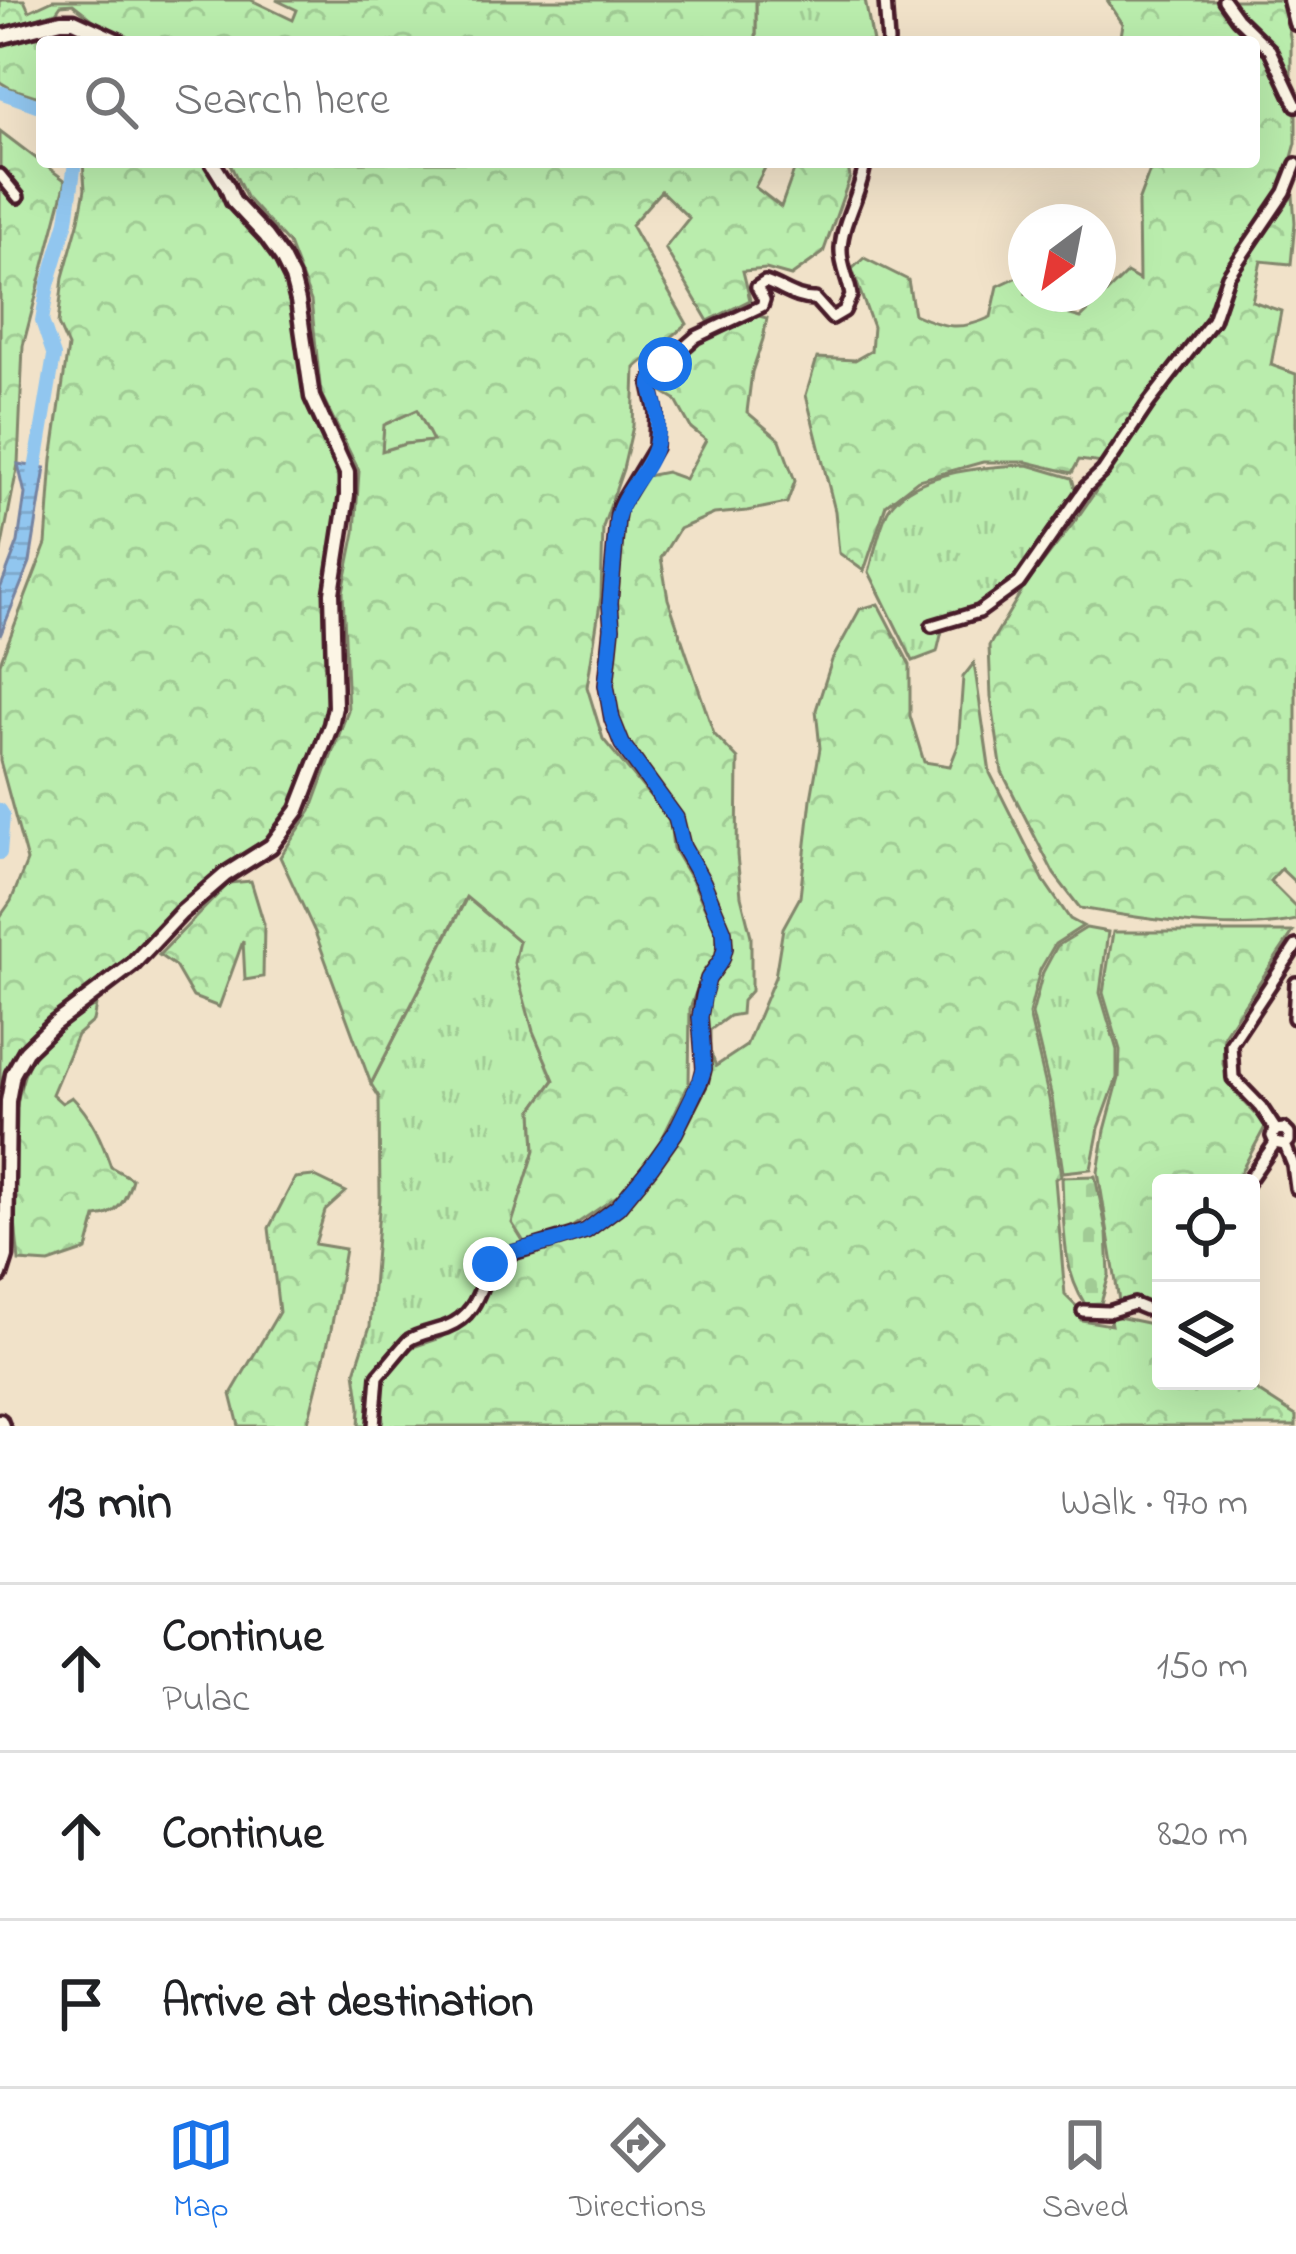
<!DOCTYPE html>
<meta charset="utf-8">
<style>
body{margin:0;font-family:"Indie Flower",sans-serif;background:#f2f2f2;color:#202124}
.controls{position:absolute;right:36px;bottom:36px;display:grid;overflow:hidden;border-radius:12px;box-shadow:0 12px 48px #0002}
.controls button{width:108px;height:108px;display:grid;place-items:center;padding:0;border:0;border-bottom:3px solid #e0e0e0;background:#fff;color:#202124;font:60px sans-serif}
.compass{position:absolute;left:1008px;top:204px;width:108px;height:108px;border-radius:50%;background:#fff;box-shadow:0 12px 48px #0002;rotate:212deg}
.stop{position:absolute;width:36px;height:36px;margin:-27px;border:9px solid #1a73e8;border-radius:50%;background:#fff}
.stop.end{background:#1a73e8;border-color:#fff;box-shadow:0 3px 12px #0008}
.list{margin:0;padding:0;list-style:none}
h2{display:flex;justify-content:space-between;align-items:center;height:156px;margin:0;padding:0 48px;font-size:51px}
h2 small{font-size:39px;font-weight:400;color:#757577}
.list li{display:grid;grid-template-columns:78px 1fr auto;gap:36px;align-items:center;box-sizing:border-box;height:168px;padding:0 48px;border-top:3px solid #e0e0e0}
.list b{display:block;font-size:45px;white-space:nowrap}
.list p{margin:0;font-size:39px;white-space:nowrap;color:#757577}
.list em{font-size:39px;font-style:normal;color:#757577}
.icon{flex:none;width:66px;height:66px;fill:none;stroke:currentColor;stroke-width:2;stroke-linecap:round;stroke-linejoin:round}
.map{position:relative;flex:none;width:1296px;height:1426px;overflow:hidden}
.search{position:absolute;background:#fff;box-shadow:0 12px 48px #0002;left:36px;right:36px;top:36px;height:132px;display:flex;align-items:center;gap:30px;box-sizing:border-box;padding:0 42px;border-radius:12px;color:#757577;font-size:45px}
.sheet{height:660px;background:#fff}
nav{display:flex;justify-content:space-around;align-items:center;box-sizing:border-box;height:168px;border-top:3px solid #e0e0e0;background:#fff;font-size:33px;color:#757577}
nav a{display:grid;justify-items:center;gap:6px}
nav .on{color:#1a73e8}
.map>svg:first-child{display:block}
.grass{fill:url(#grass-tufts);stroke:#82866c;stroke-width:3}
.forest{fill:url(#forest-crowns);stroke:#82866c;stroke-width:3;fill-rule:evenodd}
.cemetery{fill:url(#cemetery-stones);stroke:#82866c;stroke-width:3}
.water{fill:url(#water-rules);stroke:#7583a1;stroke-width:3}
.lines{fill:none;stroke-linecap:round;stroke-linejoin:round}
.river{stroke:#91c6ef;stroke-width:14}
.minor-casing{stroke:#4a1f2b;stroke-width:18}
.secondary-casing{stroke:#4a1f2b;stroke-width:21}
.minor{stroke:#fcf5e5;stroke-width:9}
.secondary{stroke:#fcf5e5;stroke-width:12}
.route{stroke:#1a73e8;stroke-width:15}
</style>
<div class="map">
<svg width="1296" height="1426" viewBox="0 0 1296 1426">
<defs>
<pattern id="grass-tufts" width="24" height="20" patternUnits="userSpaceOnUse" patternTransform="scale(3)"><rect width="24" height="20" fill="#baedad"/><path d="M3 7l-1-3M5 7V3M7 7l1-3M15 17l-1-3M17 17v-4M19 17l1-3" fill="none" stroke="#a1cb95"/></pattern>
<pattern id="forest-crowns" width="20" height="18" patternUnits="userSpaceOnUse" patternTransform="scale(3)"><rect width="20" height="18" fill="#baedad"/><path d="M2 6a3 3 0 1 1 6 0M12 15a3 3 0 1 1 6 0" fill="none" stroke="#a1cb95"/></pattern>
<pattern id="cemetery-stones" width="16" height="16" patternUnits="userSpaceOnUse" patternTransform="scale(3)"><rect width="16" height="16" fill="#baedad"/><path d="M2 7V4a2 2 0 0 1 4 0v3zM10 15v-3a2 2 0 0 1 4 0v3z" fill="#a1cb95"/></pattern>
<pattern id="water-rules" width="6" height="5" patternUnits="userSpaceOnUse" patternTransform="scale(3)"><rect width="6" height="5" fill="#91c6ef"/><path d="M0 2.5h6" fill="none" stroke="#7faacd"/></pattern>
</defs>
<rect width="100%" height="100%" fill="#f1e2c9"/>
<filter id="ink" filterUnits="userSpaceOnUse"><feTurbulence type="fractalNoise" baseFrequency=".00833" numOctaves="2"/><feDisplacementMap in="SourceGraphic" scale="24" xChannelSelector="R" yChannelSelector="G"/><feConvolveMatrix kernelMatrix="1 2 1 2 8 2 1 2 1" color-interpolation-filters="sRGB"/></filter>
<g filter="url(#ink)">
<g class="grass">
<path d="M756 0H865L873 42H756Z"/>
<path d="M417 410 434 441 405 444 382 452 383 425Z"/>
<path d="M1028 465 1072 478 1076 492 999 606 977 619 942 631 937 652 913 661 869 572C874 555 880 524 889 509 913 471 987 466 1028 465Z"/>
<path d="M467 897 519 941 533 1031 554 1080 533 1109 535 1150 513 1222 524 1242 467 1319 440 1338 410 1348 400 1361 377 1380 374 1426H359L360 1408 355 1372 370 1326 380 1197 379 1097 371 1084Z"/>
<path d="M1086 928 1108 932 1100 993 1117 1050V1078L1099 1128 1091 1169 1063 1172 1052 1098 1032 1014 1043 972 1057 946Z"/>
</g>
<g class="forest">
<path d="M0 0H24L29 11 53 0H251L293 20 297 10 276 0H756V42H134L92 19 73 4 61 5 56 12 0 29Z"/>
<path d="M1107 0H1219L1241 27 1270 55 1280 73 1289 104 1296 111V143L1283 190 1209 319 1144 401 1103 463 1079 460 1072 473 1027 462H983L918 480 886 505 864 571 839 553 835 511 806 395 817 358 855 360 871 351 873 327 852 269 864 258 908 280 914 314C944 328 961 331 991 317L998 286 1026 273V294H1075L1070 315 1081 318 1127 273 1139 280 1138 202 1153 162H1254V42H1120L1123 24Z"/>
<path d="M1229 0H1283L1291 42V75H1286C1275 43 1246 28 1229 0Z"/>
<path d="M74 29 106 42H42V98L10 88 0 82V45Z"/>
<path d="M0 131 66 181 23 346 18 464 0 556Z"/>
<path d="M83 162H202L215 177 232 213 254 233 287 280 292 300 305 400 337 468 340 492 325 593 329 707 292 808 263 846 222 869 198 887 175 910 151 940 127 962 29 1039 7 1072 1 1100 0 1140V917L11 901 27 861 0 761V663L46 544 52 460 68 347 58 324 63 277 79 220 85 189Z"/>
<path d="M229 162H768L755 187 781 207 797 162H847L850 177 823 253 791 276 766 269 743 271 750 300 708 321 665 248 689 218 661 191 631 225 687 324 635 368 633 426 623 469 603 527 601 597 587 687 603 739 670 820 673 848 693 882 717 934 716 955 703 972 690 1009 689 1084 660 1143 619 1195 560 1235 524 1242 512 1223 535 1150 533 1109 554 1080 533 1031 514 963 519 941 466 897 371 1084 315 932 280 857 311 811 348 710 343 592 355 532 359 471 321 394 311 301 289 244 246 197ZM417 410 433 441 405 444 382 451 384 425Z"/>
<path d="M1293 195 1295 223 1291 264 1261 261 1252 301 1281 311 1271 365 1296 374V883L1281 869 1270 881 1296 907V920C1234 934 1143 919 1080 908L1054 874 1002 772 991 697 989 646 1024 587 1075 521 1154 407 1220 322 1233 277Z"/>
<path d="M759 316 767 318 763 339 752 372 747 412 780 440 795 481 787 503 747 511 714 514 679 529 661 558 668 599 714 734 738 759 737 855 741 896 751 936V991L742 1001 741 1014 729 1016 710 1030V1051L716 1066 746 1046 775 977 783 928 800 897 811 799 820 748 816 710 832 660 860 609 878 604 910 665V716L924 762 950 766 958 746 963 677 974 663 990 773 1044 881 1070 919 1083 926 1055 944 1040 970 1029 1014 1049 1099 1061 1176 1055 1179 1065 1295 1079 1309 1081 1320 1111 1325 1109 1315 1161 1326V1381H1242L1296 1416V1426H374L377 1380 400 1361 410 1348 440 1338 467 1319 482 1301 497 1261 557 1244 598 1226 677 1136 700 1092 708 1064 703 1017 711 979 727 957 730 938 711 887 689 847 680 816 625 741 615 718 610 694 614 602 617 591 621 513 646 476 666 472 685 479 706 440 691 428 675 399 655 387C670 349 724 331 759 316Z"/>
<path d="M251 881 264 924 263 977 245 980 243 941 219 1007 193 997 175 966 159 955 229 883Z"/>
<path d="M1113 932H1293L1224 1035 1223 1064 1233 1090 1266 1125 1235 1183H1161V1310L1136 1301H1119L1098 1172 1105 1130 1119 1078 1120 1050 1103 993Z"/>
<path d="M96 1005 93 1021 77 1035 52 1094 62 1103 72 1097C92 1117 102 1141 111 1167L132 1179C127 1198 118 1216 96 1217L87 1250 49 1263 19 1261C13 1211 5 1101 32 1059 47 1035 73 1020 96 1005Z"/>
<path d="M313 1176 346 1192 325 1211 315 1244 345 1249 331 1330 307 1426H239L231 1394 279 1312 269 1228 295 1178Z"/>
</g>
<path class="cemetery" d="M1095 1176 1107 1233 1109 1275 1101 1303 1085 1304C1061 1268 1064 1220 1062 1177Z"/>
<path class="water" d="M18 464 45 468 30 562 0 636V589L18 542 25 494Z"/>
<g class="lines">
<g class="river">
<path d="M0 92 42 107"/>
<path d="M33 482 54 356 42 321 48 285 67 221 75 162"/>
<path d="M0 810 3 815 0 853"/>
</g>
<defs>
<g id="minor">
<path d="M885 0 888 42"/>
<path d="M1224 0 1237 18 1270 50 1296 105"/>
<path d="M0 175 18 197"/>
<path d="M932 626 979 612 1019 583 1086 487 1103 471 1148 404 1213 320 1228 276 1285 192 1296 164"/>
<path d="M1294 1018 1296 983"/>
<path d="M1276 1130 1261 1107 1233 1078 1231 1044 1296 946"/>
<path d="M1285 1145 1275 1143 1272 1136 1276 1130 1284 1129 1289 1134V1141L1285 1145 1293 1165 1296 1188"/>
<path d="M1247 1183 1275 1143"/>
<path d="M1083 1311 1108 1312 1134 1304 1161 1315"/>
<path d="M374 1426 378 1376C383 1371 407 1341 409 1340 418 1334 435 1331 446 1327 478 1315 480 1286 493 1259L586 1231 618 1207 651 1167 675 1133 701 1081 704 1069 700 1017 703 996 708 979 722 959 725 948 724 932 703 882 683 847 676 818 622 744 612 719 606 685 612 628 610 603 617 519 619 507 655 447 656 412 650 384 656 372 696 337 762 306 764 300 757 287 765 282C782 287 796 300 815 299L832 318 844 311 851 296C849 279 840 266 841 248 843 218 862 192 865 162"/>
</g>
<g id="secondary">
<path d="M1290 0 1296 23"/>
<path d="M0 37 61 21H74L120 42"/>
<path d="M0 1275 6 1256 8 1101 13 1074 26 1051 54 1024 132 965 181 913 225 875 271 846 298 810 331 725 335 707 332 593 347 496V473L312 397 298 301 292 278 282 258 266 236 233 201 227 186 212 162"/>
<path d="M0 1421 2 1426"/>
</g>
</defs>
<use href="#minor" class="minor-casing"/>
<use href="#secondary" class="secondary-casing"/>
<use href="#minor" class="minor"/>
<use href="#secondary" class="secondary"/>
</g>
</g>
<g class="lines" filter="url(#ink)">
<path class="route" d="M490 1264 499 1255 556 1241 586 1231 618 1207 651 1167 675 1133 700 1081 704 1069 700 1017 704 996 708 979 722 959 725 948 724 932 703 882 683 847 676 818 622 744 612 719 606 685 612 628 610 603 617 519C623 491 650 471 656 443 658 432 658 416 656 405 650 383 647 381 665 364"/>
</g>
</svg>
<div class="controls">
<button><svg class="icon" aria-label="locate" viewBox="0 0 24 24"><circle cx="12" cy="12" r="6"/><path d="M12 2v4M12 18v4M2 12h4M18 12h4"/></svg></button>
<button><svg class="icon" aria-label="layers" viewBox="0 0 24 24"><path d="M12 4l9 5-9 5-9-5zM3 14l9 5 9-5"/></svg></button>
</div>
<svg class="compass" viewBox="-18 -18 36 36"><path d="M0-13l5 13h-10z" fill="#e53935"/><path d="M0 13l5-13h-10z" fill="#757577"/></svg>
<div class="stop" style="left:665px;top:364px"></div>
<div class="stop end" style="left:490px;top:1264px"></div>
<div class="search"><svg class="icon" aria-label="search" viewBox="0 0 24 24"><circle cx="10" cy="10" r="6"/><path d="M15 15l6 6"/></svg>Search here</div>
</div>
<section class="sheet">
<h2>13 min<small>Walk · 970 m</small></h2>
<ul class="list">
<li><svg class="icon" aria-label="ahead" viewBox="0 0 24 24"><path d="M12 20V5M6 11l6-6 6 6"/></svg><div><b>Continue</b><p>Pulac</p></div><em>150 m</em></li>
<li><svg class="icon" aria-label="ahead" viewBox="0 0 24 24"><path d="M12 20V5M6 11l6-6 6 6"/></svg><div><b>Continue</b></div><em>820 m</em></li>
<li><svg class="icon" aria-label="arrive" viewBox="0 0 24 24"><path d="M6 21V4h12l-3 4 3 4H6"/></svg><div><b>Arrive at destination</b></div></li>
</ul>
</section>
<nav>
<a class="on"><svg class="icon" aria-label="map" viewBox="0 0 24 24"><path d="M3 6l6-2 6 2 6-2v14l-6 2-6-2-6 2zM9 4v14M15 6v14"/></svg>Map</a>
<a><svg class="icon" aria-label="directions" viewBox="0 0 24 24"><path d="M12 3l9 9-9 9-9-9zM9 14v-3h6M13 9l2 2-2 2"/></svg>Directions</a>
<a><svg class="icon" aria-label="saved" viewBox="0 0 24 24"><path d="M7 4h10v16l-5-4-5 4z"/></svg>Saved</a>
</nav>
